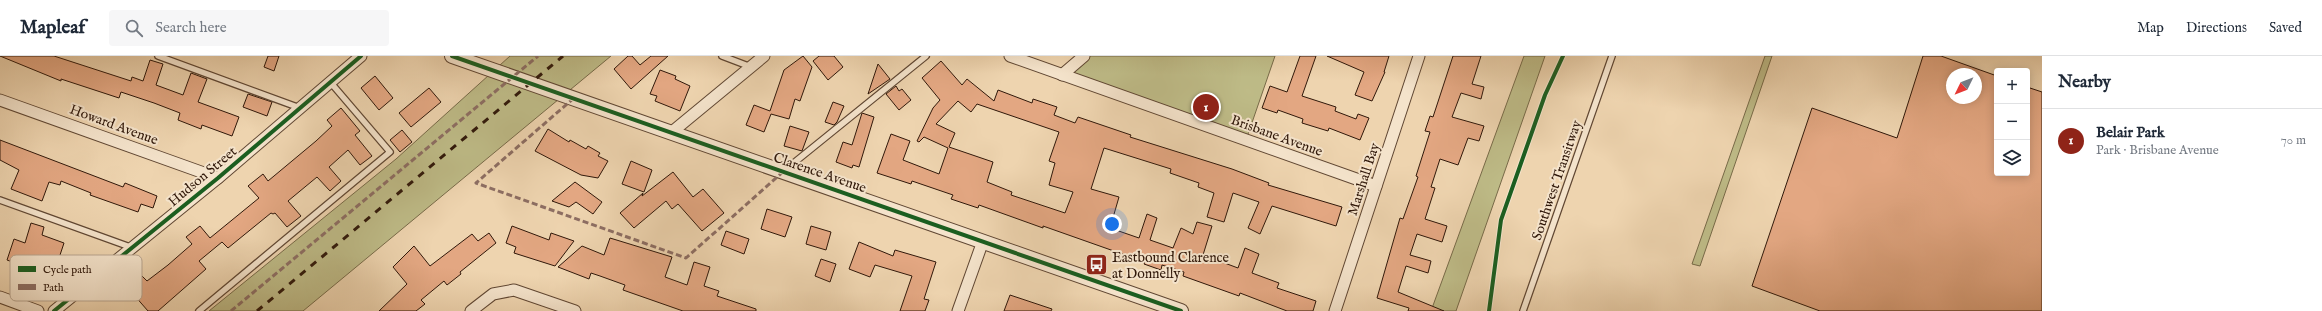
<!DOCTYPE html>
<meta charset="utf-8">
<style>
body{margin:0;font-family:"IM FELL English",serif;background:#f6f6f7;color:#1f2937}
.controls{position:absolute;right:12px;top:12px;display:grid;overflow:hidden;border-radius:4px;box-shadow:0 2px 10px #0003}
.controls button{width:36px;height:36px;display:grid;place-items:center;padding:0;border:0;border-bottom:1px solid #e0e1e3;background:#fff;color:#1f2937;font:20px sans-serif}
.compass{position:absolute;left:1946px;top:12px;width:36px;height:36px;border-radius:50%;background:#fff;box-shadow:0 2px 10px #0003;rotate:227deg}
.you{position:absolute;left:1112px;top:168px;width:14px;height:14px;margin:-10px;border:3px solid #fff;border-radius:50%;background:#1a73e8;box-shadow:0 0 0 6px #1a73e833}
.badge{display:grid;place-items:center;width:26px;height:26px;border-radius:50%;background:#8f2418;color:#fff;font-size:13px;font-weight:700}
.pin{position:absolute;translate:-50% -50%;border:2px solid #fff;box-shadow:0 1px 4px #0006}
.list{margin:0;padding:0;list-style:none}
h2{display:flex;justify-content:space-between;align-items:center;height:52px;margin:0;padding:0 16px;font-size:17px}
h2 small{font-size:13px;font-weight:400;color:#747a83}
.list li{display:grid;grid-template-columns:26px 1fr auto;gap:12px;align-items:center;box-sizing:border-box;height:64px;padding:0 16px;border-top:1px solid #e0e1e3}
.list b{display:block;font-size:15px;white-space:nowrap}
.list p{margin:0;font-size:13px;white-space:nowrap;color:#747a83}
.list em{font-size:13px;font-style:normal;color:#747a83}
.icon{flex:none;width:22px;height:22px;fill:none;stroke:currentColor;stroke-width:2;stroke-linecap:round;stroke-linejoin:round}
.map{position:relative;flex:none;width:2042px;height:255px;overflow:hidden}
header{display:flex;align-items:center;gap:24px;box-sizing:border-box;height:56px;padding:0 20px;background:#fff;border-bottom:1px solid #e0e1e3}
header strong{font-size:19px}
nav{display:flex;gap:22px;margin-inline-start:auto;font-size:14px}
.search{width:280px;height:36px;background:#f6f6f7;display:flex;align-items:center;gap:10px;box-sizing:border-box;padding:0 14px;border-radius:4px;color:#747a83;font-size:15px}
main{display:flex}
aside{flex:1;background:#fff}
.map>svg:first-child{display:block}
.green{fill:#bebb87;stroke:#776a48}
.building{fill:#e3a782;stroke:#30180a;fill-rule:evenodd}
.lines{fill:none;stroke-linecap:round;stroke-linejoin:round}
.service-casing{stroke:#604733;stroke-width:8}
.minor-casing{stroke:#604733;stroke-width:13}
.tertiary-casing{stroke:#604733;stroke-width:16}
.service{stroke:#f4e3cb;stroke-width:5.5}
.minor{stroke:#f4e3cb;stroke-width:11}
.tertiary{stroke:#f4e3cb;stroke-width:14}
.rail{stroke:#30180a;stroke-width:3;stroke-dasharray:7 7;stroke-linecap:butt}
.quiet{stroke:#8d6e63;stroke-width:3;stroke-dasharray:6 3;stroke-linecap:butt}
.cycleway-casing{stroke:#f4e3cb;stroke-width:6}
.cycleway{stroke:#1b5e20;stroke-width:4}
.labels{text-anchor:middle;stroke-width:4;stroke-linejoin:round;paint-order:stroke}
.street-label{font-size:14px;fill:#30180a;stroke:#f4e3cb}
.poi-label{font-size:14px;fill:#30180a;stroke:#f4e3cb;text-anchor:start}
.key{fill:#f4e3cb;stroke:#b9a691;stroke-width:1}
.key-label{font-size:11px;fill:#30180a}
</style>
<header>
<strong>Mapleaf</strong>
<div class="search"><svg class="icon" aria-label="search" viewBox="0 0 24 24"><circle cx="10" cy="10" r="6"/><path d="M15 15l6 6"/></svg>Search here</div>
<nav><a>Map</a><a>Directions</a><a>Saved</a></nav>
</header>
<main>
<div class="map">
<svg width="2042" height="255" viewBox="0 0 2042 255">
<rect width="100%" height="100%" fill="#eed4af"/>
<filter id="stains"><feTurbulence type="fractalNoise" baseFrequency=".005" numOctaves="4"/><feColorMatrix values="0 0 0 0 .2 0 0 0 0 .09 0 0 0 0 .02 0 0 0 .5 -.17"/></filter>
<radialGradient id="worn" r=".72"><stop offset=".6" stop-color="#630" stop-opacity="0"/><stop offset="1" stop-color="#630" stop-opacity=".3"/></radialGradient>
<g class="green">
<path d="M510 0H611L303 255H209L396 103Z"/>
<path d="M1084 0H1275L1246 84 1062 19Z"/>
<path d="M1524 0H1545L1456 255H1431Z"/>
<path d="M1765 0H1772L1700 210 1692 208Z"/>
</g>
<g class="building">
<path d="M0 0H54L131 25 132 21 143 25 150 4 163 8 156 29 183 39 191 17 207 23 198 46 239 61 232 80 202 69 201 73 178 64 180 57 154 47 121 36 119 42 61 23V25Z"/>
<path d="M268 0H279L274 15 264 11Z"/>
<path d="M628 0H632L640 9 651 0H668L631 33 614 13Z"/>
<path d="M803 0 812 11 800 45 795 43 789 63 771 58 764 76 746 69 754 49 770 55 784 14Z"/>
<path d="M819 0H834L843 11 828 24 813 5Z"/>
<path d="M1300 0H1316L1302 40 1336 51 1335 55 1356 63 1358 58 1369 62 1360 84 1329 72 1328 75 1302 67 1303 63 1278 54 1277 57 1262 52 1270 30 1287 36Z"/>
<path d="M1327 0H1389L1384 16H1385L1372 45 1355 39 1364 16Z"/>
<path d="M1453 0H1481L1472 28 1484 31 1481 43 1461 37 1452 61 1484 70 1479 85 1468 82 1458 109 1440 103 1431 131 1435 132 1425 163 1447 170 1442 186 1417 178 1410 199 1431 205 1428 217 1406 210 1398 236 1444 255H1408L1409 252 1377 242 1400 162 1403 163 1418 121 1416 120 1430 76 1425 75 1430 60 1433 61Z"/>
<path d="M1923 0H1941L1997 20V117H2027V31L2042 36V255H1820L1752 230 1812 52 1897 82ZM1952 18H1976V42H1952Z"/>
<path d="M941 5 962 29 967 23 994 45 998 34 1032 47 1033 43 1057 51 1054 59 1075 67 1078 61 1131 79 1130 81 1232 113 1269 127 1268 129 1342 151 1336 170 1272 150 1260 178 1248 172 1259 146 1233 137 1224 166 1207 161 1214 137 1198 131 1199 127 1170 117 1171 113 1104 92 1091 133 1119 141 1110 172 1139 182 1147 158 1157 162 1150 184 1173 192 1181 172 1193 178 1197 166 1212 170 1203 199 1238 212 1245 192 1259 198 1252 217 1279 227 1277 232 1316 245 1313 255H1287L1240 237 1239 240 1183 220 1184 216 1162 209 1161 214 1144 208 1145 206 1043 170V172L979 149 978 152 951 143 953 139 912 125 911 128 877 117 891 78 910 85 903 104 939 118 948 92 924 81 919 86 917 85 933 52 940 44 922 22ZM958 45 971 56 977 48 1059 76 1049 105 1055 107 1049 129 1073 136 1065 157 1011 139 1012 136 987 126 993 106 949 91 955 77 936 68Z"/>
<path d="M878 8 890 23 868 38Z"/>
<path d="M660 14 676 20 675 23 690 30 680 55 655 45 657 40 650 38Z"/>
<path d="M375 20 393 42 379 54 361 32Z"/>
<path d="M896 30 899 35 902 33 911 44 899 54 886 38Z"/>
<path d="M429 32 441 46 411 71 399 57Z"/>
<path d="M248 38 272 46 267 60 243 51Z"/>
<path d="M833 46 844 50 837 66 834 69 825 66Z"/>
<path d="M341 52 360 75 355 79 372 100 360 109 348 94 329 111 341 125 330 135 317 121 288 145 301 160 287 171 275 157 273 158 271 157 228 192 222 186 199 205 206 213 158 255H148L127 231 141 219 147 225 168 209 192 188 186 181 200 170 210 182 259 142 248 130 263 118 268 125 316 85 332 70 327 64Z"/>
<path d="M862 57 874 61 859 111 853 109 852 112 836 106 843 86 852 89Z"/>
<path d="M790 70 809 76 802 95 784 90Z"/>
<path d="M548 73 569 86 570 84 586 93 588 90 600 97 598 100 608 105 598 122 581 119 535 95Z"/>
<path d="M402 74 412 86 400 96 390 84Z"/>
<path d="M0 84 123 131 125 127 157 140 153 152 141 148 138 156 90 139 91 137 61 125 60 129 49 126 42 145 11 133 19 114 0 104Z"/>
<path d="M631 105 652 114 644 136 622 128Z"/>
<path d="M673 116 693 141 703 133 724 157 702 175 678 148 672 153 666 145 634 172 620 157 643 137 642 140Z"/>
<path d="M575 126 602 146 593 158 576 146 569 151 552 145Z"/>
<path d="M767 153 792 161 785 181 761 173Z"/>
<path d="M31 167 44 171 42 179 64 187 60 199 72 204 67 218 53 213 50 220 7 204 14 183 25 187Z"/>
<path d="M512 170 549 184 551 177 574 185 555 210 514 197 516 191 506 187Z"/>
<path d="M811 170 831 176 826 194 806 188Z"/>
<path d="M726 175 749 183 744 198 721 189Z"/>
<path d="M489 177 496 187 460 216 461 218 447 229 444 225 421 244 425 248 416 255H379L407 228 393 211 414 190 430 210 472 178 478 185Z"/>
<path d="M610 182 672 201 665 221 687 229 694 206 710 211 704 230 719 235 717 240 756 253V255H683L623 234 625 229 600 220 591 217 589 223 558 211 582 190 604 199Z"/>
<path d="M859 186 893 200 895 194 936 206 924 243 929 244 925 255H900L912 220 875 209 870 221 849 213Z"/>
<path d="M821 203 836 208 830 226 815 220Z"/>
<path d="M1010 239 1052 253 1051 255H1004Z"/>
</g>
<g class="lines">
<defs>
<g id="service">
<path d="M158 0 300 52"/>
<path d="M722 0 751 11"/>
<path d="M785 114 926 0"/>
<path d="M0 144 133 192"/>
<path d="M199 255 390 96 331 27"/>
<path d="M1523 255 1612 0"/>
</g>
<g id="minor">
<path d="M1010 0 1376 130"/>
<path d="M1062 19 1084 0"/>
<path d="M0 44 218 122"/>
<path d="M672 76 764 0"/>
<path d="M0 241 38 255"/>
<path d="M54 255 218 122 361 0"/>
<path d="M471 255 493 238 514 234 575 255"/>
<path d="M958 255 983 185"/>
<path d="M1335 255 1419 0"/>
</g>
<path id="tertiary" d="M452 0 1181 255"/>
</defs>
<use href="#service" class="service-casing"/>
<use href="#minor" class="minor-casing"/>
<use href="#tertiary" class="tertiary-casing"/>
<use href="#service" class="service"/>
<use href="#minor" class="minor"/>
<use href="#tertiary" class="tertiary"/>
<path class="rail" d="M257 255 563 0"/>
<g class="quiet">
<path d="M574 42 476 127 686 202 784 115"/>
<path d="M231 255 538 0"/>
</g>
<defs>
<g id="cycleway">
<path d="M452 0 1181 255"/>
<path d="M54 255 218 122 361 0"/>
<path d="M1489 255 1501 164 1545 39 1563 0"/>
</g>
</defs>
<use href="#cycleway" class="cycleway-casing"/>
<use href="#cycleway" class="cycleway"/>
</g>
<defs>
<symbol id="bus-square" viewBox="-11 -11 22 22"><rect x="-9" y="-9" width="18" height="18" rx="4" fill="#8f2418" stroke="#f4e3cb"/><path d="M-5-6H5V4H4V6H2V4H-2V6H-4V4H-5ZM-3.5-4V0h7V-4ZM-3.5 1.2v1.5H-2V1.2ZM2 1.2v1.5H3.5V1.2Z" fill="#fff"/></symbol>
</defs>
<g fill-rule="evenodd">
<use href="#bus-square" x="1084" y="196" width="25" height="25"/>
</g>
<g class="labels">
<g class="street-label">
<text transform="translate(114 68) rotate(20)" y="5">Howard Avenue</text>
<text transform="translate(1277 79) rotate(20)" y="5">Brisbane Avenue</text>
<text transform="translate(820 116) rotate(19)" y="5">Clarence Avenue</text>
<text transform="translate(202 120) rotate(-40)" y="5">Hudson Street</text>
<text transform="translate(1363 123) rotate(-72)" y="5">Marshall Bay</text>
<text transform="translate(1556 124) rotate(-71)" y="5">Southwest Transitway</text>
</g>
<g class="poi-label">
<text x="1112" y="206">Eastbound Clarence<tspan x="1112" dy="16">at Donnelly</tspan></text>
</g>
</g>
<rect x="10" y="199" width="132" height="46" rx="6" class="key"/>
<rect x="18" y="210" width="18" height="6" fill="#1b5e20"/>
<rect x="18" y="228" width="18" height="6" fill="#8d6e63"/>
<g class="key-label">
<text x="43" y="217">Cycle path</text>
<text x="43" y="235">Path</text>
</g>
<rect width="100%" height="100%" filter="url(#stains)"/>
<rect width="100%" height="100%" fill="url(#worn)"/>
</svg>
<div class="controls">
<button>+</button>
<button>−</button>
<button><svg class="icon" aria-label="layers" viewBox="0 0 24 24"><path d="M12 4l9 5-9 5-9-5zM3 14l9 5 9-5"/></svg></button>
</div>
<svg class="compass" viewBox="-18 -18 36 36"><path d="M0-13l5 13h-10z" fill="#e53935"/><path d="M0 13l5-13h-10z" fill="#747a83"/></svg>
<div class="you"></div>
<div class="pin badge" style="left:1206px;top:51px">1</div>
</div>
<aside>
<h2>Nearby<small></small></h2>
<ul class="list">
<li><span class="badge">1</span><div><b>Belair Park</b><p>Park · Brisbane Avenue</p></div><em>70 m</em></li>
</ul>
</aside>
</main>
